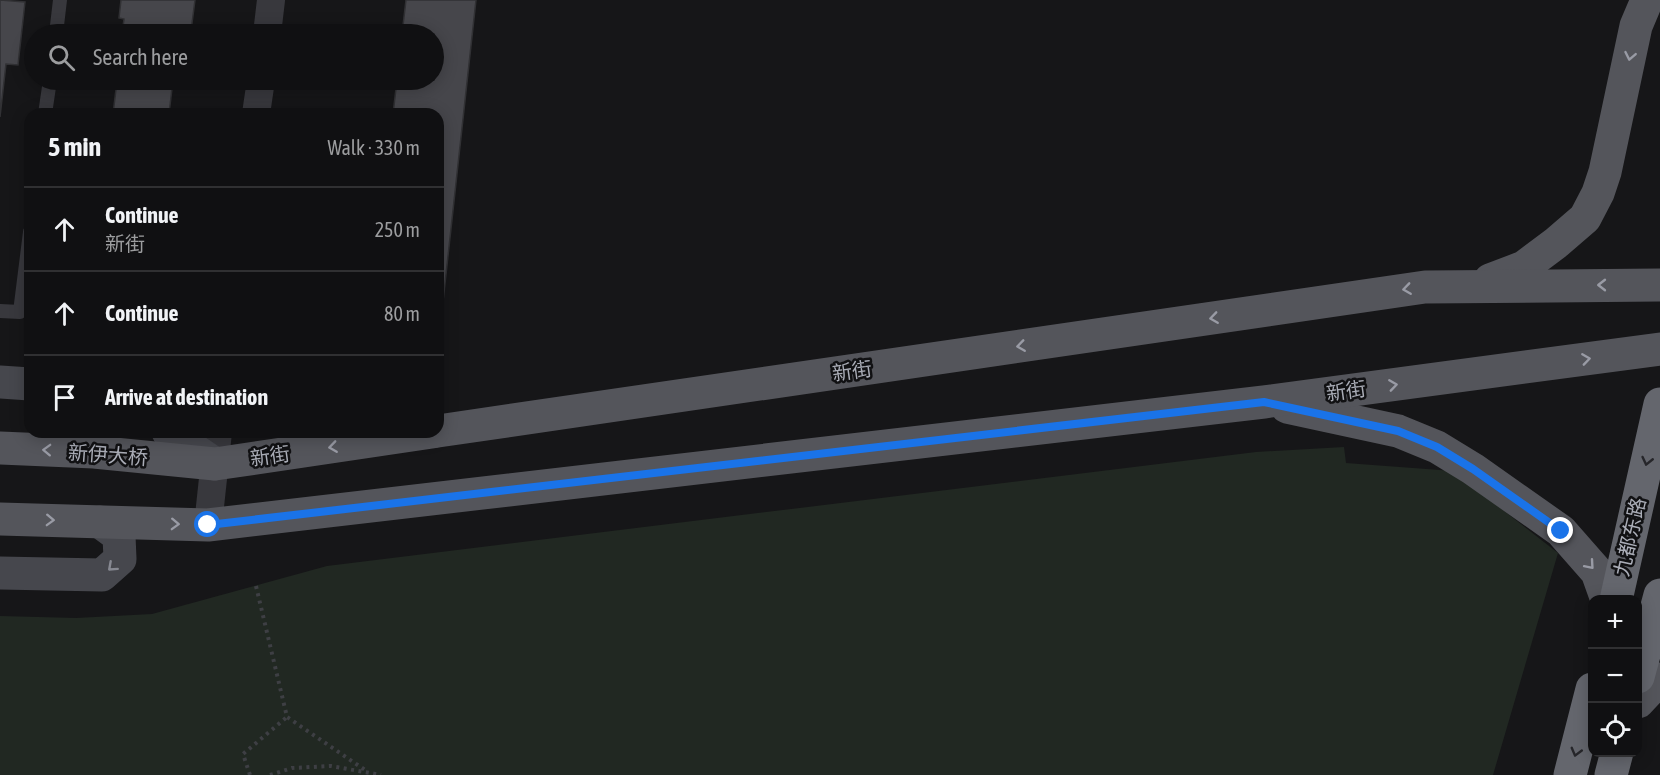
<!DOCTYPE html>
<meta charset="utf-8">
<style>
body{margin:0;font-family:"Asap Condensed","Noto Sans SC",sans-serif;background:#1e1e20;color:#f1f3f6}
.controls{position:absolute;right:18px;bottom:18px;display:grid;overflow:hidden;border-radius:12px;box-shadow:0 3px 15px #0003}
.controls button{width:54px;height:54px;display:grid;place-items:center;padding:0;border:0;border-bottom:2px solid #303032;background:#101012;color:#f1f3f6;font:30px sans-serif}
.stop{position:absolute;width:18px;height:18px;margin:-14px;border:4px solid #1a73e8;border-radius:50%;background:#fff}
.stop.end{background:#1a73e8;border-color:#fff;box-shadow:0 2px 6px #0008}
.list{margin:0;padding:0;list-style:none}
h2{display:flex;justify-content:space-between;align-items:center;height:78px;margin:0;padding:0 24px;font-size:26px}
h2 small{font-size:20px;font-weight:400;color:#9c9d9f}
.list li{display:grid;grid-template-columns:39px 1fr auto;gap:18px;align-items:center;box-sizing:border-box;height:84px;padding:0 24px;border-top:2px solid #303032}
.list b{display:block;font-size:22px;white-space:nowrap}
.list p{margin:0;font-size:20px;white-space:nowrap;color:#9c9d9f}
.list em{font-size:20px;font-style:normal;color:#9c9d9f}
.icon{flex:none;width:33px;height:33px;fill:none;stroke:currentColor;stroke-width:2;stroke-linecap:round;stroke-linejoin:round}
.map{position:relative;flex:none;width:1660px;height:775px;overflow:hidden}
.search{position:absolute;background:#101012;box-shadow:0 3px 15px #0003;left:24px;top:24px;width:420px;height:66px;display:flex;align-items:center;gap:15px;box-sizing:border-box;padding:0 21px;border-radius:33px;color:#9c9d9f;font-size:22px}
.panel{position:absolute;background:#101012;box-shadow:0 3px 15px #0003;left:24px;top:108px;width:420px;height:330px;border-radius:18px}
.map>svg:first-child{display:block}
.green{fill:#212822}
.building{fill:#46464b;stroke:#313134;stroke-width:1.5}
.lines{fill:none;stroke-linecap:round;stroke-linejoin:round}
.path{stroke:#3e3f44;stroke-width:4;stroke-dasharray:3 4.5;stroke-linecap:butt}
.lane{stroke:#38383d;stroke-width:14}
.street{stroke:#38383d;stroke-width:28}
.secondary{stroke:#46474d;stroke-width:33}
.primary{stroke:#54555b;stroke-width:33}
.highway{stroke:#64666d;stroke-width:33}
.oneway{stroke:#999ba5}
.oneway2{stroke:#26262a}
.oneway3{stroke:#878992}
.route{stroke:#1a73e8;stroke-width:8}
.labels{text-anchor:middle;stroke-width:5;stroke-linejoin:round;paint-order:stroke}
.street-label{font-size:20px;fill:#aaadb7;stroke:#111113}
</style>
<div class="map">
<svg width="1660" height="775" viewBox="0 0 1660 775">
<rect width="100%" height="100%" fill="#161618"/>
<path class="green" d="M1344 447 1346 463 1453 471 1558 553 1493 775H0V616L76 618 152 614 327 566 1256 452Z"/>
<g class="building">
<path d="M0 0 25 2 18 65 6 64 0 117Z"/>
<path d="M121 0H195L191 31 179 30V34H122L124 19 119 18Z"/>
<path d="M406 0H476L441 320H438V114H393L397 80H434V34H402Z"/>
<path d="M110 80H173L169 114H113L117 81Z"/>
</g>
<g class="lines">
<g class="path">
<path d="M256 586 287 717 368 772"/>
<path d="M250 775 243 754 287 717"/>
<path d="M270 775 292 768 331 766 381 775"/>
</g>
<g class="lane">
<path d="M56 34 60 0"/>
<path d="M45 114 50 80"/>
<path d="M0 311 20 312 30 232"/>
</g>
<g class="street">
<path d="M267 34 271 0"/>
<path d="M256 114 261 80"/>
<path d="M208 525 218 432"/>
</g>
<g class="secondary">
<path d="M0 382 30 384"/>
<path d="M168 432 215 464"/>
<path d="M0 573 102 575 120 559 119 536 100 522"/>
</g>
<g class="primary">
<path d="M1490 280 1524 267 1556 243 1585 218 1598 193 1605 172 1636 26 1647 0"/>
<path d="M1287 407 1398 431 1437 447 1473 469 1561 531 1597 572 1607 600"/>
<path d="M438 431 1425 287 1660 285"/>
<path d="M0 448 94 452 215 464 432 432"/>
<path d="M0 519 208 525 1264 402 1660 349"/>
<path d="M1638 702 1660 679"/>
</g>
<g class="highway">
<path d="M1616 600 1660 404"/>
<path d="M1638 677 1660 595"/>
<path d="M1570 775 1592 689"/>
<path d="M1611 775 1617 752"/>
</g>
</g>
<defs><path id="oneway-chevron" d="M-2-3.5L2.5 0L-2 3.5" fill="none" stroke-width="1.6" stroke-linecap="round" stroke-linejoin="round" transform="scale(1.5)"/></defs>
<g class="oneway">
<use href="#oneway-chevron" transform="translate(1630 56) rotate(101)"/>
<use href="#oneway-chevron" transform="translate(1602 285) rotate(180)"/>
<use href="#oneway-chevron" transform="translate(1407 289) rotate(172)"/>
<use href="#oneway-chevron" transform="translate(1214 318) rotate(172)"/>
<use href="#oneway-chevron" transform="translate(1021 346) rotate(172)"/>
<use href="#oneway-chevron" transform="translate(1586 359) rotate(-8)"/>
<use href="#oneway-chevron" transform="translate(1393 385) rotate(-8)"/>
<use href="#oneway-chevron" transform="translate(333 447) rotate(172)"/>
<use href="#oneway-chevron" transform="translate(47 450) rotate(-178)"/>
<use href="#oneway-chevron" transform="translate(50 520) rotate(2)"/>
<use href="#oneway-chevron" transform="translate(175 524) rotate(2)"/>
<use href="#oneway-chevron" transform="translate(1590 565) rotate(49)"/>
</g>
<g class="oneway2">
<use href="#oneway-chevron" transform="translate(1647 461) rotate(103)"/>
<use href="#oneway-chevron" transform="translate(1576 752) rotate(105)"/>
</g>
<use class="oneway3" href="#oneway-chevron" transform="translate(112 567) rotate(138)"/>
<g class="lines">
<path class="route" d="M208 525 1264 402 1398 431 1437 447 1473 469 1561 531"/>
</g>
<g class="labels">
<g class="street-label">
<text transform="translate(852 371) rotate(-8)" y="7">新街</text>
<text transform="translate(1346 391) rotate(-8)" y="7">新街</text>
<text transform="translate(108 455) rotate(4)" y="7">新伊大桥</text>
<text transform="translate(270 456) rotate(-8)" y="7">新街</text>
<text transform="translate(1630 537) rotate(-77)" y="7">九都东路</text>
</g>
</g>
</svg>
<div class="controls">
<button>+</button>
<button>−</button>
<button><svg class="icon" aria-label="locate" viewBox="0 0 24 24"><circle cx="12" cy="12" r="6"/><path d="M12 2v4M12 18v4M2 12h4M18 12h4"/></svg></button>
</div>
<div class="stop" style="left:208px;top:525px"></div>
<div class="stop end" style="left:1561px;top:531px"></div>
<div class="search"><svg class="icon" aria-label="search" viewBox="0 0 24 24"><circle cx="10" cy="10" r="6"/><path d="M15 15l6 6"/></svg>Search here</div>
<section class="panel">
<h2>5 min<small>Walk · 330 m</small></h2>
<ul class="list">
<li><svg class="icon" aria-label="ahead" viewBox="0 0 24 24"><path d="M12 20V5M6 11l6-6 6 6"/></svg><div><b>Continue</b><p>新街</p></div><em>250 m</em></li>
<li><svg class="icon" aria-label="ahead" viewBox="0 0 24 24"><path d="M12 20V5M6 11l6-6 6 6"/></svg><div><b>Continue</b></div><em>80 m</em></li>
<li><svg class="icon" aria-label="arrive" viewBox="0 0 24 24"><path d="M6 21V4h12l-3 4 3 4H6"/></svg><div><b>Arrive at destination</b></div></li>
</ul>
</section>
</div>
